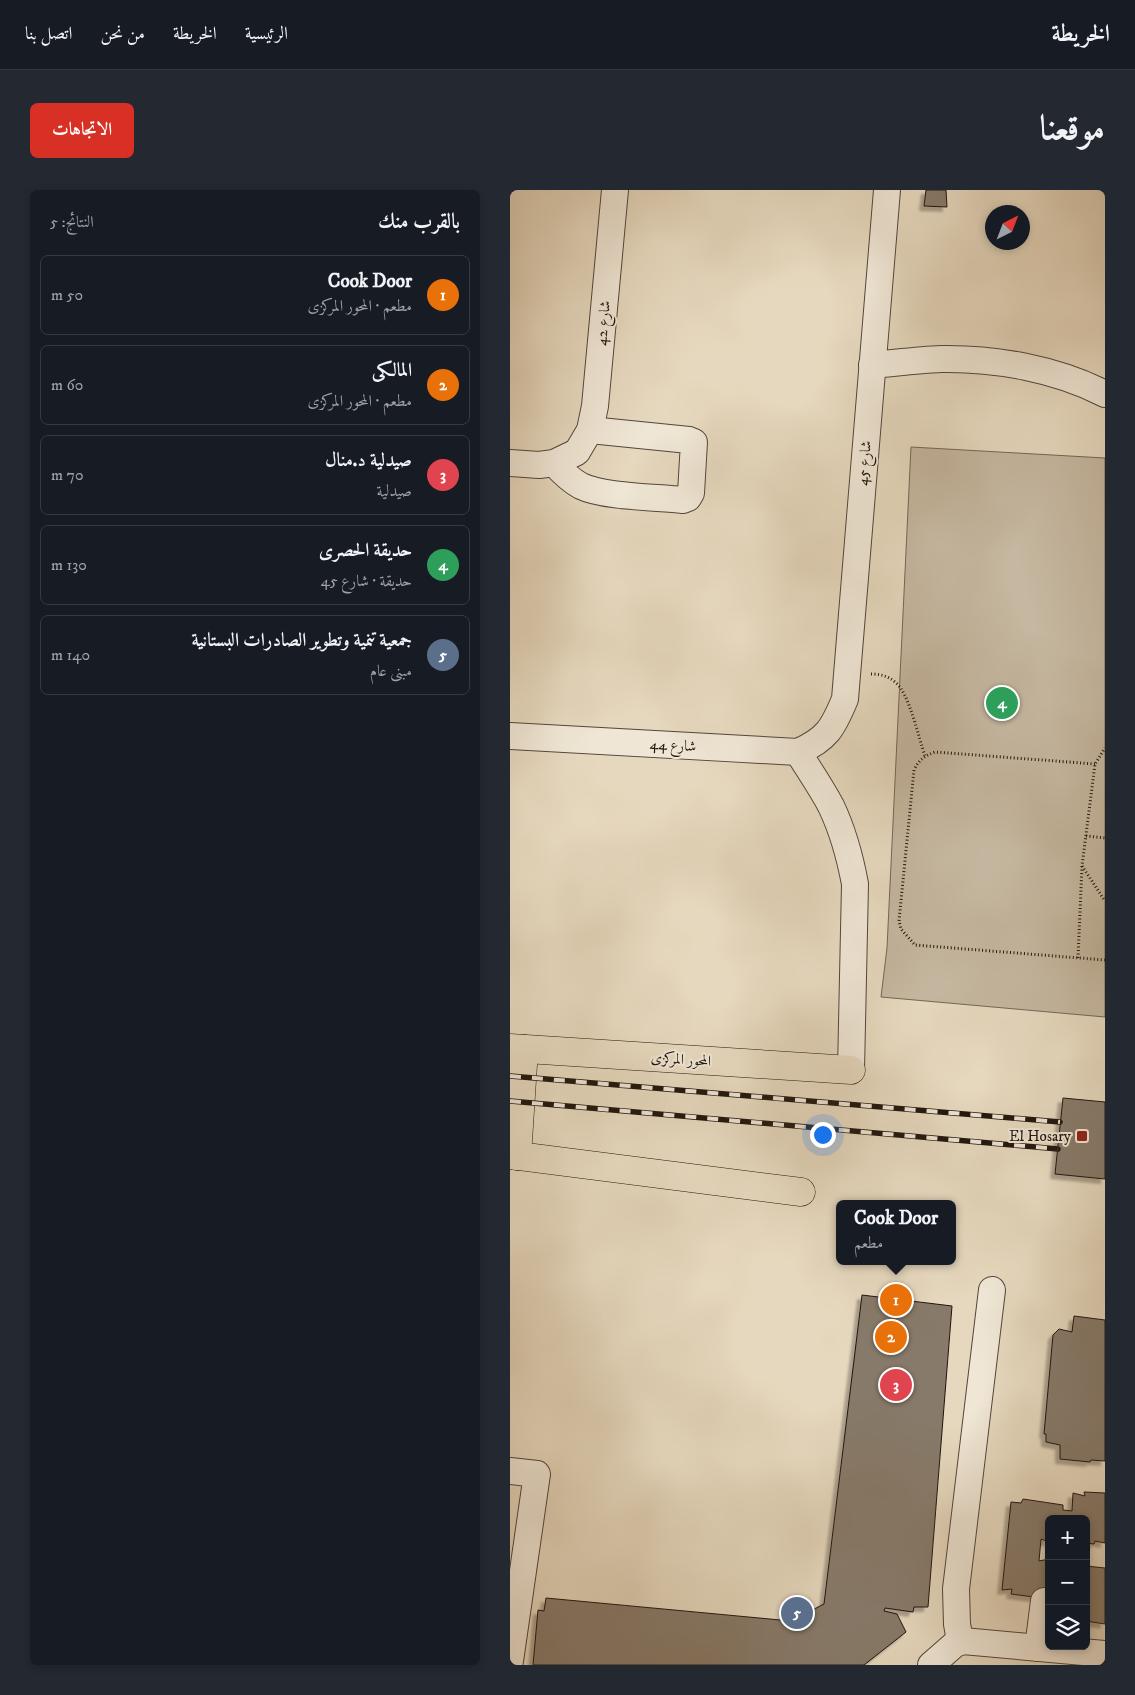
<!DOCTYPE html>
<html lang="ar">
<meta charset="utf-8">
<style>
body{margin:0;font-family:"IM FELL DW Pica",Amiri,serif;background:#242831;color:#f1f3f6;direction:rtl}
.controls{position:absolute;right:15px;bottom:15px;display:grid;overflow:hidden;border-radius:8px;box-shadow:0 2px 8px #0003}
.controls button{width:45px;height:45px;display:grid;place-items:center;padding:0;border:0;border-bottom:1px solid #363941;background:#171b24;color:#f1f3f6;font:25px sans-serif}
.compass{position:absolute;left:475px;top:15px;width:45px;height:45px;border-radius:50%;background:#171b24;box-shadow:0 2px 8px #0003;rotate:42deg}
.you{position:absolute;left:312px;top:944px;width:18px;height:18px;margin:-12px;border:4px solid #fff;border-radius:50%;background:#1a73e8;box-shadow:0 0 0 8px #1a73e833}
.badge{display:grid;place-items:center;width:32px;height:32px;border-radius:50%;background:#d93025;color:#fff;font-size:16px;font-weight:700}
.pin{position:absolute;translate:-50% -50%;border:2px solid #fff;box-shadow:0 1px 5px #0006}
.popup{position:absolute;left:326px;top:1010px;width:120px;height:65px;box-sizing:border-box;display:grid;place-content:center;border-radius:8px;background:#171b24;filter:drop-shadow(0 1px 4px #0005);font-size:16px;white-space:nowrap;color:#9ea1a6}
.popup b{font-size:19px;color:#f1f3f6}
.popup::after{content:'';position:absolute;left:50%;top:100%;margin-left:-10px;border:10px solid transparent;border-top-color:#171b24}
.list{margin:0;padding:0;list-style:none}
h2{display:flex;justify-content:space-between;align-items:center;height:65px;margin:0;padding:0 20px;font-size:21px}
h2 small{font-size:16px;font-weight:400;color:#9ea1a6}
.list li{display:grid;grid-template-columns:32px 1fr auto;gap:15px;align-items:center;box-sizing:border-box;height:80px;margin:0 10px 10px;padding:0 10px;border:1px solid #363941;border-radius:8px}
.list b{display:block;font-size:19px;white-space:nowrap}
.list p{margin:0;font-size:16px;white-space:nowrap;color:#9ea1a6}
.list em{font-size:16px;font-style:normal;color:#9ea1a6}
.icon{flex:none;width:28px;height:28px;fill:none;stroke:currentColor;stroke-width:2;stroke-linecap:round;stroke-linejoin:round}
.map{position:relative;flex:none;width:595px;height:1475px;overflow:hidden;direction:ltr;border-radius:8px}
header{display:flex;align-items:center;gap:30px;box-sizing:border-box;height:70px;padding:0 25px;background:#171b24;border-bottom:1px solid #363941}
header strong{font-size:24px}
nav{display:flex;gap:28px;margin-inline-start:auto;font-size:18px}
.intro{display:flex;align-items:center;justify-content:space-between;box-sizing:border-box;height:120px;padding:0 30px}
h1{margin:0;font-size:35px}
.button{padding:12px 22px;border-radius:8px;background:#d93025;color:#fff;font-size:18px;font-weight:700}
main{display:flex;gap:30px;padding:0 30px}
aside{flex:1;background:#171b24;border-radius:8px;box-shadow:0 2px 8px #0003}
.map>svg:first-child{display:block}
.green{fill:#c5b7a0;stroke:#736658}
.building{fill:#877a6a;stroke:#21150f;filter:url(#shadow)}
.lines{fill:none;stroke-linecap:round;stroke-linejoin:round}
.minor-casing{stroke:#52463b;stroke-width:28}
.major-casing{stroke:#21150f;stroke-width:29}
.path{stroke:#21150f;stroke-width:3;stroke-dasharray:1 2.5;stroke-linecap:butt}
.minor{stroke:#efe6d5;stroke-width:26}
.major{stroke:#e6d8be;stroke-width:28}
.rail-casing{stroke:#21150f;stroke-width:5.5}
.rail{stroke:#efe6d5;stroke-width:4;stroke-dasharray:11;stroke-linecap:butt}
.poi-dot{fill:#8f2418;stroke:#efe6d5;stroke-width:2}
.labels{text-anchor:middle;stroke-width:4;stroke-linejoin:round;paint-order:stroke}
.street-label{font-size:15px;fill:#21150f;stroke:#efe6d5}
.poi-label{font-size:15px;fill:#21150f;stroke:#efe6d5;text-anchor:end}
</style>
<header>
<strong>الخريطة</strong>
<nav><a>الرئيسية</a><a>الخريطة</a><a>من نحن</a><a>اتصل بنا</a></nav>
</header>
<div class="intro"><h1>موقعنا</h1><a class="button">الاتجاهات</a></div>
<main>
<div class="map">
<svg width="595" height="1475" viewBox="0 0 595 1475">
<defs>
<filter id="shadow"><feDropShadow dx="-4.5" dy="4.5" stdDeviation="1" flood-color="#0004"/></filter>
</defs>
<rect width="100%" height="100%" fill="#e6d8be"/>
<filter id="stains"><feTurbulence type="fractalNoise" baseFrequency=".004" numOctaves="4"/><feColorMatrix values="0 0 0 0 .2 0 0 0 0 .09 0 0 0 0 .02 0 0 0 .5 -.17"/></filter>
<radialGradient id="worn" r=".72"><stop offset=".6" stop-color="#630" stop-opacity="0"/><stop offset="1" stop-color="#630" stop-opacity=".3"/></radialGradient>
<path class="green" d="M401 257 595 268V827L371 807 377 758Z"/>
<g class="building">
<path d="M416 0H436L437 17 414 16Z"/>
<path d="M553 908 595 912V989L545 984Z"/>
<path d="M352 1105 442 1116 418 1417H404L403 1422 375 1418 374 1421 387 1424 396 1442 354 1475H23L28 1420 34 1421 36 1408 281 1431 314 1414Z"/>
<path d="M564 1126 595 1130V1271L581 1270 580 1272 550 1269V1255L536 1252V1244H534L543 1145 549 1139 562 1142Z"/>
<path d="M574 1302 595 1303V1353L585 1351 584 1354 576 1353 578 1344H576V1329H539V1352L531 1349 529 1371 539 1369V1409L501 1404 502 1399 492 1400 501 1312 511 1313 513 1309 553 1315V1320L562 1321 563 1303 575 1306Z"/>
<path d="M576 1376 595 1378V1434L576 1431Z"/>
</g>
<g class="lines">
<defs>
<g id="minor">
<path d="M362 175C385 173 408 170 431 169 485 168 547 179 595 204"/>
<path d="M0 273 29 275 44 273 67 262 80 240 85 216 105 0"/>
<path d="M44 273C52 282 60 290 71 296 94 307 146 307 173 310L178 308 181 303 184 252 179 250 80 240"/>
<path d="M0 546 288 562C317 549 323 538 335 509L377 0"/>
<path d="M288 562C299 580 311 597 321 616 333 641 340 667 345 694L341 880"/>
<path d="M0 1281 27 1284 0 1471"/>
<path d="M450 1451 447 1434 446 1399 482 1100"/>
<path d="M528 1458 534 1411"/>
<path d="M421 1475 445 1454 453 1451 595 1464"/>
</g>
<g id="major">
<path d="M0 858 341 880"/>
<path d="M0 965 291 1002"/>
<path d="M7 966 14 859"/>
</g>
</defs>
<use href="#minor" class="minor-casing"/>
<use href="#major" class="major-casing"/>
<g class="path">
<path d="M361 484C370 484 379 486 386 493 399 503 409 549 415 566"/>
<path d="M585 574 425 562C414 566 409 570 404 580L389 731 391 739 405 755 595 770"/>
<path d="M576 646 595 648"/>
<path d="M572 676 595 711"/>
<path d="M568 768 572 676 585 574 595 558"/>
</g>
<use href="#minor" class="minor"/>
<use href="#major" class="major"/>
<defs>
<g id="rail">
<path d="M0 886 550 932"/>
<path d="M0 911 548 959"/>
</g>
</defs>
<use href="#rail" class="rail-casing"/>
<use href="#rail" class="rail"/>
</g>
<rect class="poi-dot" x="566" y="940" width="12" height="12" rx="2.5"/>
<g class="labels">
<g class="street-label">
<text transform="translate(93 133) rotate(-85)" y="5">شارع 42</text>
<text transform="translate(354 273) rotate(-85)" y="5">شارع 45</text>
<text transform="translate(163 555) rotate(3)" y="5">شارع 44</text>
<text transform="translate(171 869) rotate(4)" y="5">المحور المركزى</text>
</g>
<g class="poi-label">
<text x="561" y="951">El Hosary</text>
</g>
</g>
<rect width="100%" height="100%" filter="url(#stains)"/>
<rect width="100%" height="100%" fill="url(#worn)"/>
</svg>
<div class="controls">
<button>+</button>
<button>−</button>
<button><svg class="icon" aria-label="layers" viewBox="0 0 24 24"><path d="M12 4l9 5-9 5-9-5zM3 14l9 5 9-5"/></svg></button>
</div>
<svg class="compass" viewBox="-18 -18 36 36"><path d="M0-13l5 13h-10z" fill="#e53935"/><path d="M0 13l5-13h-10z" fill="#9ea1a6"/></svg>
<div class="you"></div>
<div class="pin badge" style="left:386px;top:1110px;background:#e8710a">1</div>
<div class="popup"><b>Cook Door</b>مطعم</div>
<div class="pin badge" style="left:381px;top:1147px;background:#e8710a">2</div>
<div class="pin badge" style="left:386px;top:1195px;background:#e0444e">3</div>
<div class="pin badge" style="left:492px;top:513px;background:#2e9e5b">4</div>
<div class="pin badge" style="left:287px;top:1423px;background:#5c6f8a">5</div>
</div>
<aside>
<h2>بالقرب منك<small>النتائج: 5</small></h2>
<ul class="list">
<li><span class="badge" style="background:#e8710a">1</span><div><b>Cook Door</b><p>مطعم · المحور المركزى</p></div><em>50 m</em></li>
<li><span class="badge" style="background:#e8710a">2</span><div><b>المالكى</b><p>مطعم · المحور المركزى</p></div><em>60 m</em></li>
<li><span class="badge" style="background:#e0444e">3</span><div><b>صيدلية د.منال</b><p>صيدلية</p></div><em>70 m</em></li>
<li><span class="badge" style="background:#2e9e5b">4</span><div><b>حديقة الحصرى</b><p>حديقة · شارع 45</p></div><em>130 m</em></li>
<li><span class="badge" style="background:#5c6f8a">5</span><div><b>جمعية تنمية وتطوير الصادرات البستانية</b><p>مبنى عام</p></div><em>140 m</em></li>
</ul>
</aside>
</main>
